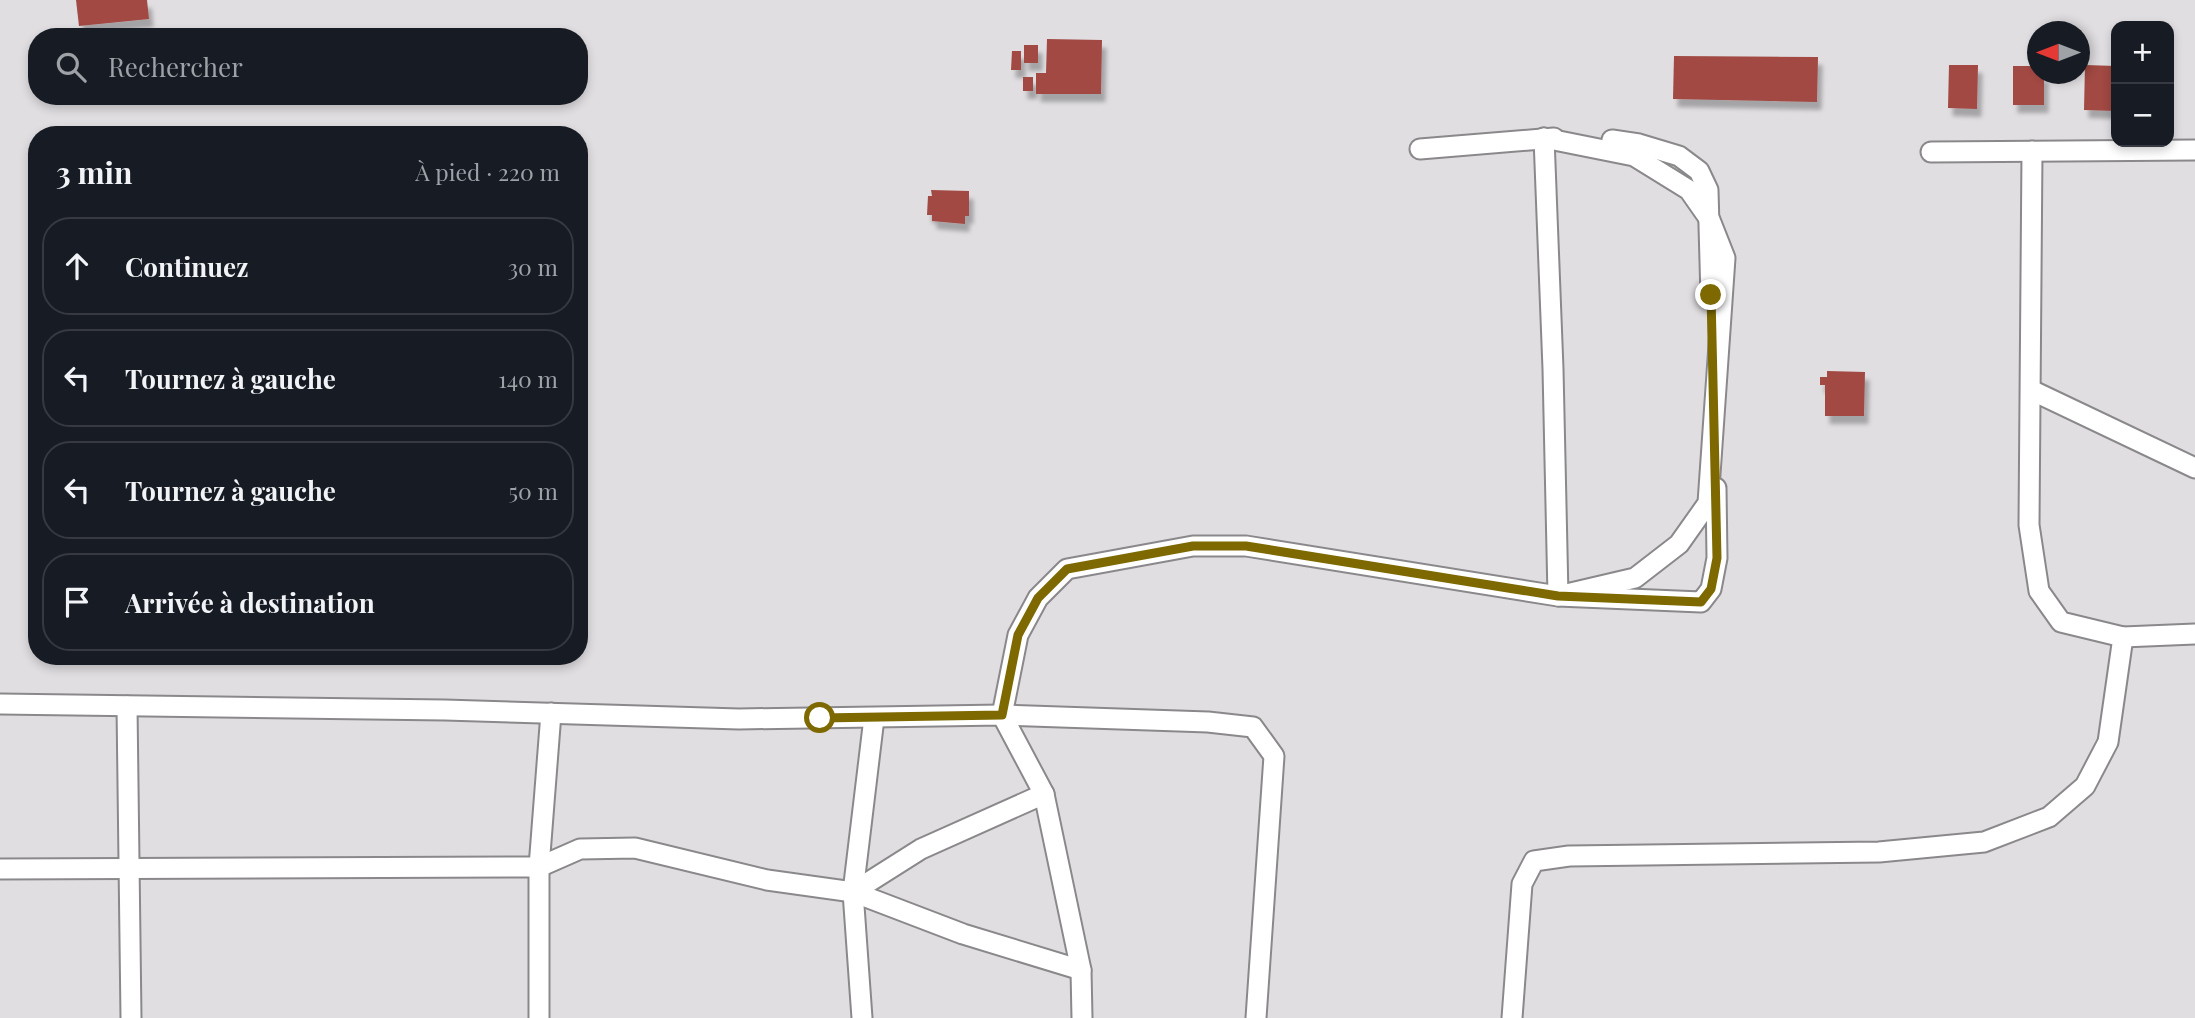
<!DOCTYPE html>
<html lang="fr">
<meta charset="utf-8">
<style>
body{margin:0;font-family:"Playfair Display",serif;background:#20242c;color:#f1f3f6}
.controls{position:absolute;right:21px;top:21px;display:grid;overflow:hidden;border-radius:14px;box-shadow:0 4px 10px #0003}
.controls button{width:63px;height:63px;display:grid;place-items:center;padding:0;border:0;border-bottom:2px solid #363941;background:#171b24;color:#f1f3f6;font:35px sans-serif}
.compass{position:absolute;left:2027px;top:21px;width:63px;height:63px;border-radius:50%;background:#171b24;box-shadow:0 4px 10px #0003;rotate:270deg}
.stop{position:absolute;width:21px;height:21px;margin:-16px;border:5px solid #7d6900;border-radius:50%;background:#fff}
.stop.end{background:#7d6900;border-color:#fff;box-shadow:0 2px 7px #0008}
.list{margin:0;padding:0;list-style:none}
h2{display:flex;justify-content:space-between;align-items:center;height:91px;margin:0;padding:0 28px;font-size:30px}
h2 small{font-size:23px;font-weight:400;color:#9ea1a6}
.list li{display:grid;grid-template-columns:46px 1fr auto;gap:21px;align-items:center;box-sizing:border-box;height:98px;margin:0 14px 14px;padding:0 14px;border:2px solid #363941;border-radius:28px}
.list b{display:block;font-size:26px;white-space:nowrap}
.list em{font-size:23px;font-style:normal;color:#9ea1a6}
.icon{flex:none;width:38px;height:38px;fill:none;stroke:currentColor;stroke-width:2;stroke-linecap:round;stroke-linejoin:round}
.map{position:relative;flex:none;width:2195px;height:1018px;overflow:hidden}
.search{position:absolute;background:#171b24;box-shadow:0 4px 10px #0003;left:28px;top:28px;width:560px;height:77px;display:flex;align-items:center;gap:18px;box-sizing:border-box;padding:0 24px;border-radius:28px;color:#9ea1a6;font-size:26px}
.panel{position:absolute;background:#171b24;box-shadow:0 4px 10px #0003;left:28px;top:126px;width:560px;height:539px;border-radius:28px}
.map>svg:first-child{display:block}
.building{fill:#a14943;filter:url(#shadow)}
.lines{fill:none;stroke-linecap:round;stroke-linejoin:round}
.lane-casing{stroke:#8a888b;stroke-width:23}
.lane{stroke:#fff;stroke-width:19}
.route{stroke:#7d6900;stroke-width:9}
</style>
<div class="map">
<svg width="2195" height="1018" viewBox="0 0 2195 1018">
<defs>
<filter id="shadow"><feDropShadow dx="4.5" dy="8" stdDeviation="2" flood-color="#0004"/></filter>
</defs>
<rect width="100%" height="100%" fill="#e0dee1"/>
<g class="building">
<path d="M76 0H147L149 19 79 26Z"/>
<path d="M1047 39 1102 40 1101 94H1036V73H1046Z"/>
<rect x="1024" y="45" width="14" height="18"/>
<path d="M1012 51H1021V70H1011Z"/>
<path d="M1674 56 1818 57 1817 102 1673 99Z"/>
<path d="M1949 65H1978L1977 109 1948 108Z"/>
<path d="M2085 65 2116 66V111L2084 110Z"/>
<path d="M2013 66H2038V74H2044V105H2013Z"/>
<rect x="1023" y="77" width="10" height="14"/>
<path d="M931 190 969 191V216H965V224L932 221V215H927L928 196H932Z"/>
<path d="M1827 371 1865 372 1864 416H1825V385H1820V377H1827Z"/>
</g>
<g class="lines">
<defs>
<g id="lane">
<path d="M1544 138 1553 369 1558 596 1701 602 1711 589 1717 558 1716 488"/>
<path d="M1612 140 1639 144 1679 156 1699 171 1708 190 1711 297"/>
<path d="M1420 149 1554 138"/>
<path d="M2032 151 2029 525 2039 591 2061 622 2123 637 2195 634"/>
<path d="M1931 152 2195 150"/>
<path d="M2031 390 2195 468"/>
<path d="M0 704 445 710 739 719 1002 715 1208 722 1253 727 1274 756 1256 1018"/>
<path d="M127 706 131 1018"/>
<path d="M0 869 539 867 580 849 635 848 767 880 853 892 963 934 1081 970"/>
<path d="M853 892 921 849 1044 794"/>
<path d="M539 1018V867L551 713"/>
<path d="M862 1018 853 892 874 718"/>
<path d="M1082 1018 1081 970 1044 794 1002 715 1018 635 1038 598 1067 569 1193 546H1246L1558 596 1635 578 1679 544 1708 503 1725 258 1710 220 1689 190 1634 156 1544 138"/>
<path d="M1512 1018 1522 884 1534 861 1569 856 1879 852 1984 842 2049 817 2085 786 2108 742 2123 637"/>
</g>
</defs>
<use href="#lane" class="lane-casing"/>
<use href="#lane" class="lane"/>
</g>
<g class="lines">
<path class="route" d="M820 718 1002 715 1018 635 1038 598 1067 569 1193 546H1246L1558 596 1701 602 1711 589 1717 558 1711 295"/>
</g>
</svg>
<div class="controls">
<button>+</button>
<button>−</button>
</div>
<svg class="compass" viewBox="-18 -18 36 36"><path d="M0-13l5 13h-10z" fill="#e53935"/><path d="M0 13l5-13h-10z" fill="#9ea1a6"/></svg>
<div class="stop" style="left:820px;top:718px"></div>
<div class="stop end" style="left:1711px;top:295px"></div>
<div class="search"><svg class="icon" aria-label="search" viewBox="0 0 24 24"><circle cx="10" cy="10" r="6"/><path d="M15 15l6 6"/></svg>Rechercher</div>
<section class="panel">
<h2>3 min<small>À pied · 220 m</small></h2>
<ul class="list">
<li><svg class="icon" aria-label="ahead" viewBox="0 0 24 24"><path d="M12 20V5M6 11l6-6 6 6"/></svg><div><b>Continuez</b></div><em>30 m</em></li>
<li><svg class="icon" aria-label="left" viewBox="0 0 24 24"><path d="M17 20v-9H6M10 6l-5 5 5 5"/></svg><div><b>Tournez à gauche</b></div><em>140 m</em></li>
<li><svg class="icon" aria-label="left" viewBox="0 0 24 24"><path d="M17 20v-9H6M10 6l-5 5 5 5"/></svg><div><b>Tournez à gauche</b></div><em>50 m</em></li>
<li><svg class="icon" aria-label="arrive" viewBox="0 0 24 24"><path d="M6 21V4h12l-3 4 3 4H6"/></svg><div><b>Arrivée à destination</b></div></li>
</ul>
</section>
</div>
